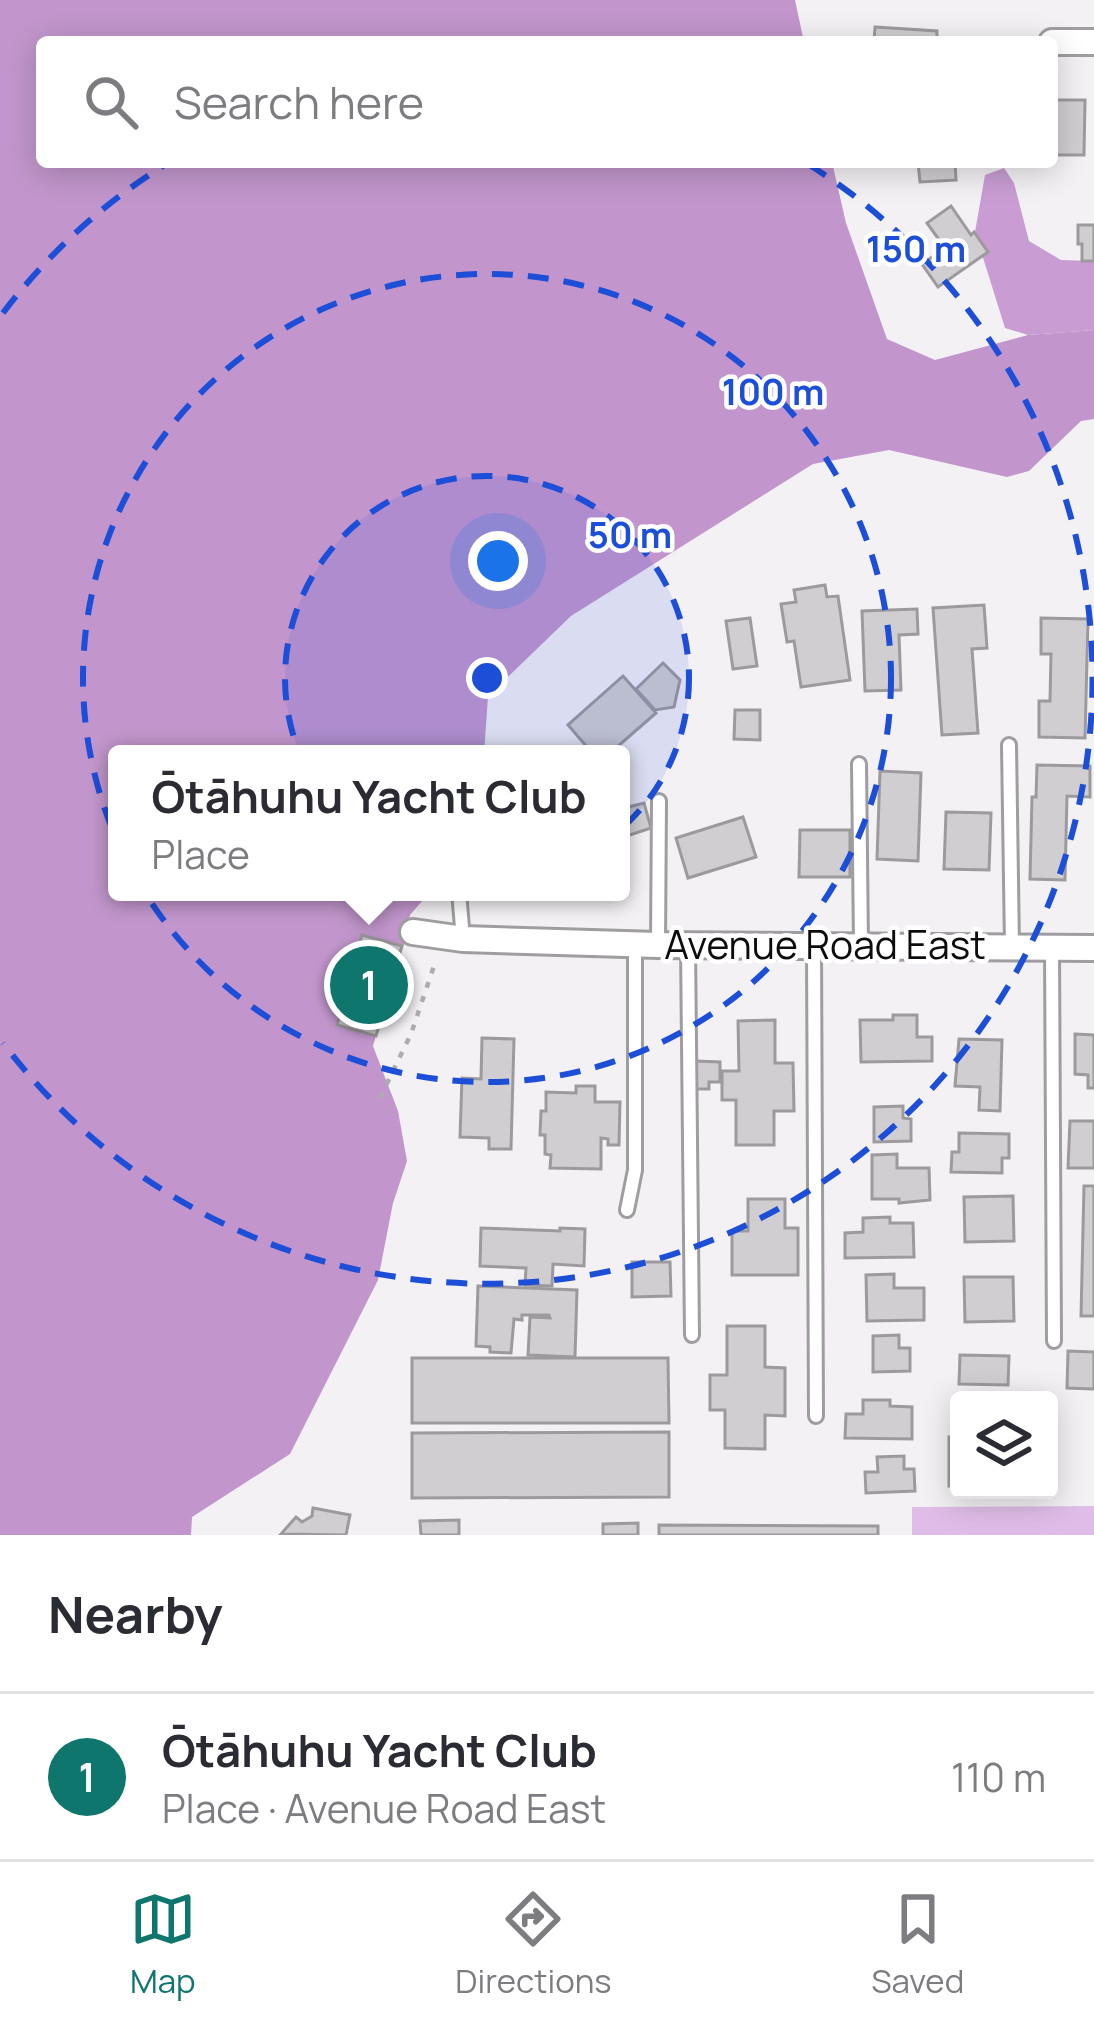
<!DOCTYPE html>
<meta charset="utf-8">
<style>
body{margin:0;font-family:Manrope,sans-serif;background:#f7f7f7;color:#2b2b33}
.controls{position:absolute;right:36px;bottom:36px;display:grid;overflow:hidden;border-radius:12px;box-shadow:0 6px 30px #0003}
.controls button{width:108px;height:108px;display:grid;place-items:center;padding:0;border:0;border-bottom:3px solid #e1e1e2;background:#fff;color:#2b2b33;font:60px sans-serif}
.you{position:absolute;left:498px;top:561px;width:42px;height:42px;margin:-30px;border:9px solid #fff;border-radius:50%;background:#1a73e8;box-shadow:0 0 0 18px #1a73e833}
.badge{display:grid;place-items:center;width:78px;height:78px;border-radius:50%;background:#0f766e;color:#fff;font-size:39px;font-weight:700}
.pin{position:absolute;translate:-50% -50%;border:6px solid #fff;box-shadow:0 3px 12px #0006}
.popup{position:absolute;left:108px;top:745px;width:522px;height:156px;box-sizing:border-box;display:grid;place-content:center;border-radius:12px;background:#fff;filter:drop-shadow(0 3px 9px #0005);font-size:39px;white-space:nowrap;color:#7c7c81}
.popup b{font-size:45px;color:#2b2b33}
.popup::after{content:'';position:absolute;left:50%;top:100%;margin-left:-24px;border:24px solid transparent;border-top-color:#fff}
.list{margin:0;padding:0;list-style:none}
h2{display:flex;justify-content:space-between;align-items:center;height:156px;margin:0;padding:0 48px;font-size:51px}
h2 small{font-size:39px;font-weight:400;color:#7c7c81}
.list li{display:grid;grid-template-columns:78px 1fr auto;gap:36px;align-items:center;box-sizing:border-box;height:168px;padding:0 48px;border-top:3px solid #e1e1e2}
.list b{display:block;font-size:45px;white-space:nowrap}
.list p{margin:0;font-size:39px;white-space:nowrap;color:#7c7c81}
.list em{font-size:39px;font-style:normal;color:#7c7c81}
.icon{flex:none;width:66px;height:66px;fill:none;stroke:currentColor;stroke-width:2;stroke-linecap:round;stroke-linejoin:round}
.map{position:relative;flex:none;width:1094px;height:1535px;overflow:hidden}
.search{position:absolute;background:#fff;box-shadow:0 6px 30px #0003;left:36px;right:36px;top:36px;height:132px;display:flex;align-items:center;gap:30px;box-sizing:border-box;padding:0 42px;border-radius:12px;color:#7c7c81;font-size:45px}
.sheet{height:324px;background:#fff}
nav{display:flex;justify-content:space-around;align-items:center;box-sizing:border-box;height:168px;border-top:3px solid #e1e1e2;background:#fff;font-size:33px;color:#7c7c81}
nav a{display:grid;justify-items:center;gap:6px}
nav .on{color:#0f766e}
.map>svg:first-child{display:block}
.green{fill:#e0bde8}
.forest{fill:#c99dd3}
.water{fill:#c296cc}
.building{fill:#d1ced1;stroke:#9d9a9e;stroke-width:3}
.lines{fill:none;stroke-linecap:round;stroke-linejoin:round}
.lane-casing{stroke:#a09da0;stroke-width:18}
.street-casing{stroke:#a09da0;stroke-width:30}
.path{stroke:#aeacaf;stroke-width:4.5;stroke-dasharray:6 9;stroke-linecap:butt}
.lane{stroke:#fff;stroke-width:12}
.street{stroke:#fff;stroke-width:24}
.ring{fill:none;stroke:#1d4ed8;stroke-width:6;stroke-dasharray:21 15}
.labels{text-anchor:middle;stroke-width:9;stroke-linejoin:round;paint-order:stroke}
.street-label{font-size:39px;fill:#0d0c0d;stroke:#fff}
.centre{fill:#1d4ed8;stroke:#fff;stroke-width:6}
.ring-label{font-size:36px;text-anchor:middle;font-weight:bold;fill:#1d4ed8;stroke:#fff;stroke-width:9;stroke-linejoin:round;paint-order:stroke}
</style>
<div class="map">
<svg width="1094" height="1535" viewBox="0 0 1094 1535">
<rect width="100%" height="100%" fill="#f4f1f5"/>
<path class="green" d="M1094 1506V1535H912V1507Z"/>
<path class="forest" d="M1004 168 1014 183 1029 241 1061 260 1094 261V330L1028 335 1005 328 975 232 985 175Z"/>
<path class="water" d="M0 0H795L804 42H42V162H832L846 223 887 339 935 360 1028 335 1094 330V419L1081 421 1029 471 1007 477 889 450 813 464 571 616 488 696 484 754H117V892H430L410 915 405 944 402 946 373 1046 398 1111 407 1161 393 1203 378 1280 290 1454 192 1517 191 1535H0Z"/>
<g class="building">
<path d="M875 27 937 31V42H874Z"/>
<path d="M1052 100H1085L1084 155H1052Z"/>
<path d="M918 162H955L956 180 920 182Z"/>
<path d="M951 206 971 235 974 232 988 252 938 287 922 264 945 248 927 223Z"/>
<path d="M1078 225H1094V261H1082V244H1078Z"/>
<path d="M825 585 827 597 838 596 850 680 801 687 794 641 787 642 781 604 796 602 794 590Z"/>
<path d="M984 605 987 648 972 649 978 733 942 735 933 608Z"/>
<path d="M917 609 918 634 899 635 901 690 865 691 862 611Z"/>
<path d="M750 618 757 666 733 669 726 621Z"/>
<path d="M1041 618 1088 619 1085 738 1039 737V701H1050L1051 654H1041Z"/>
<path d="M663 663 680 680 674 707 655 710 636 689Z"/>
<path d="M623 676 656 713 609 754H593L568 725Z"/>
<path d="M735 710H760V740L734 739Z"/>
<path d="M1037 765 1090 766V797L1067 796 1065 880 1030 879 1032 797H1036Z"/>
<path d="M880 771 921 773 918 861 877 859Z"/>
<path d="M644 803 651 828 621 838V809Z"/>
<path d="M946 812 991 813 989 870 944 869Z"/>
<path d="M743 817 756 857 688 878 676 838Z"/>
<path d="M800 830H850V877H799Z"/>
<path d="M362 935 402 946 376 1036 337 1025Z"/>
<path d="M893 1015H917V1037H932V1061L861 1062 860 1020H893Z"/>
<path d="M775 1020V1063H793L794 1111H774V1145H736V1100H722V1071H739L738 1021Z"/>
<path d="M1075 1034 1094 1035V1088H1088V1075L1075 1074Z"/>
<path d="M482 1038 514 1039 511 1149H489V1138L460 1137 462 1078 481 1079Z"/>
<path d="M959 1039 1002 1040 1000 1111 979 1110 980 1087 955 1086Z"/>
<path d="M695 1061 720 1062V1082H709V1089H695Z"/>
<path d="M576 1086H595V1102H620L619 1145H608V1139L601 1138V1169L550 1168 551 1155 545 1154V1135H540L541 1111H546V1092L576 1093Z"/>
<path d="M903 1106V1118L911 1119V1141L874 1142V1107Z"/>
<path d="M1070 1121H1094V1168H1068Z"/>
<path d="M959 1133 1009 1134V1158H1002V1173L951 1172 952 1152H959Z"/>
<path d="M897 1154V1168H929L930 1200 899 1203V1199H872V1155Z"/>
<path d="M1084 1186H1094V1316H1081Z"/>
<path d="M1013 1196 1014 1241 965 1242 964 1197Z"/>
<path d="M748 1199H785V1228H798V1275H732V1231H748Z"/>
<path d="M890 1217V1223H913L914 1257 845 1258V1233L863 1232V1218Z"/>
<path d="M481 1228 560 1231V1228L585 1229 584 1266 553 1264 552 1286 525 1285 526 1268 480 1266Z"/>
<path d="M632 1262H670L671 1296 632 1297Z"/>
<path d="M894 1274V1288H924V1320L867 1321 866 1275Z"/>
<path d="M964 1277H1013L1014 1321 965 1322Z"/>
<path d="M478 1286 577 1290 575 1357 528 1355 530 1317 550 1318 549 1315H522V1320L514 1319 511 1353 490 1352V1347L476 1346Z"/>
<path d="M727 1326H765V1367L785 1368V1416L765 1415V1449L725 1448V1410H710V1375H727Z"/>
<path d="M899 1335V1348H910V1371L873 1372V1336Z"/>
<path d="M1068 1351 1094 1352V1389L1067 1388Z"/>
<path d="M960 1355 1009 1356 1008 1385 959 1384Z"/>
<path d="M412 1358H668L669 1423H412Z"/>
<path d="M863 1400H890V1406L912 1407V1439L845 1438 846 1414H863Z"/>
<path d="M669 1432V1497L412 1498V1433Z"/>
<path d="M949 1437 959 1438V1486H949Z"/>
<path d="M904 1456V1469H914L915 1491 866 1493 865 1472H878L877 1457Z"/>
<path d="M313 1508 350 1515 346 1535 281 1534 296 1517 302 1522 312 1516Z"/>
<path d="M459 1520V1535H421L420 1521Z"/>
<path d="M638 1523V1535H603V1524Z"/>
<path d="M659 1525 878 1526V1535H659Z"/>
</g>
<g class="lines">
<defs>
<g id="lane">
<path d="M1009 745 1012 947"/>
<path d="M859 764 861 946"/>
<path d="M459 892 463 939"/>
<path d="M658 944 659 801"/>
<path d="M814 945 816 1416"/>
<path d="M688 946 692 1335"/>
<path d="M1052 947 1054 1341"/>
<path d="M627 1210 635 1170V943"/>
</g>
<g id="street">
<path d="M1052 42H1094"/>
<path d="M413 932 463 939 658 945 1094 948"/>
</g>
</defs>
<use href="#lane" class="lane-casing"/>
<use href="#street" class="street-casing"/>
<path class="path" d="M380 1098 411 1034 436 960"/>
<use href="#lane" class="lane"/>
<use href="#street" class="street"/>
</g>
<circle cx="487" cy="678" r="202" fill="#1d4ed8" fill-opacity=".12"/>
<g class="ring">
<circle cx="487" cy="678" r="202"/>
<circle cx="487" cy="678" r="404"/>
<path d="M3 313A606 606 0 0 1 166 164M808 164A606 606 0 1 1 3 1043"/>
</g>
<g class="labels">
<g class="street-label">
<text x="825" y="959">Avenue Road East</text>
</g>
</g>
<circle cx="487" cy="678" r="18" class="centre"/>
<g class="ring-label">
<text x="916" y="262">150 m</text>
<text x="773" y="405">100 m</text>
<text x="630" y="548">50 m</text>
</g>
</svg>
<div class="controls">
<button><svg class="icon" aria-label="layers" viewBox="0 0 24 24"><path d="M12 4l9 5-9 5-9-5zM3 14l9 5 9-5"/></svg></button>
</div>
<div class="you"></div>
<div class="pin badge" style="left:369px;top:985px">1</div>
<div class="popup"><b>Ōtāhuhu Yacht Club</b>Place</div>
<div class="search"><svg class="icon" aria-label="search" viewBox="0 0 24 24"><circle cx="10" cy="10" r="6"/><path d="M15 15l6 6"/></svg>Search here</div>
</div>
<section class="sheet">
<h2>Nearby<small></small></h2>
<ul class="list">
<li><span class="badge">1</span><div><b>Ōtāhuhu Yacht Club</b><p>Place · Avenue Road East</p></div><em>110 m</em></li>
</ul>
</section>
<nav>
<a class="on"><svg class="icon" aria-label="map" viewBox="0 0 24 24"><path d="M3 6l6-2 6 2 6-2v14l-6 2-6-2-6 2zM9 4v14M15 6v14"/></svg>Map</a>
<a><svg class="icon" aria-label="directions" viewBox="0 0 24 24"><path d="M12 3l9 9-9 9-9-9zM9 14v-3h6M13 9l2 2-2 2"/></svg>Directions</a>
<a><svg class="icon" aria-label="saved" viewBox="0 0 24 24"><path d="M7 4h10v16l-5-4-5 4z"/></svg>Saved</a>
</nav>
